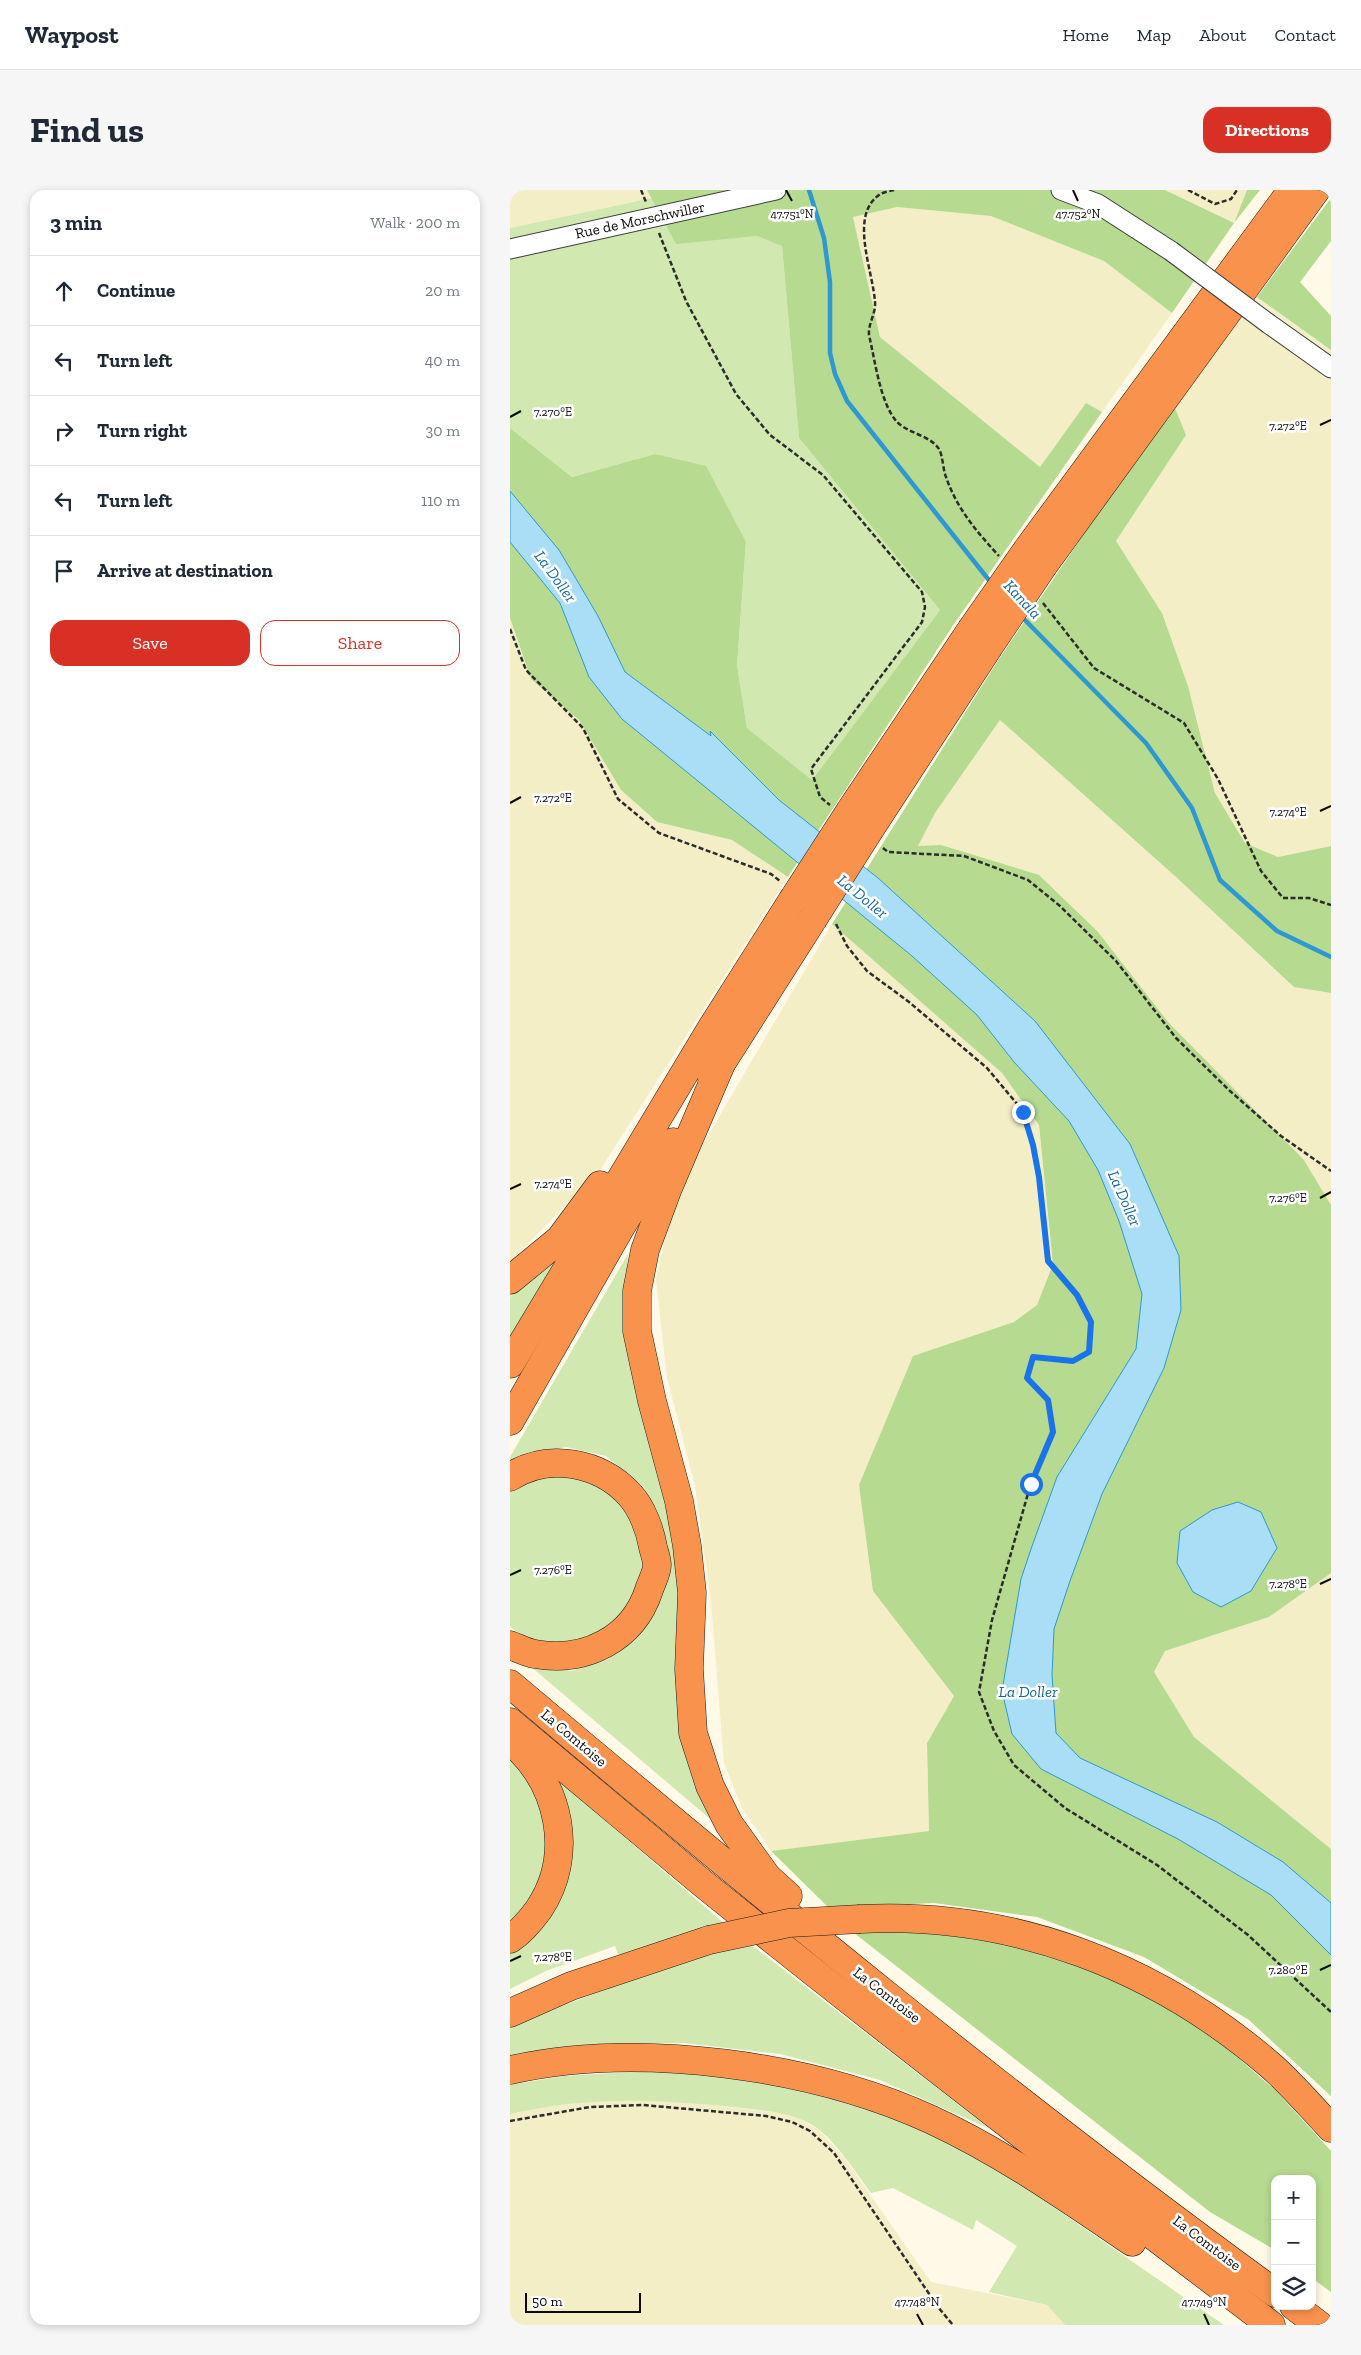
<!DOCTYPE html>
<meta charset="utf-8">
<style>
body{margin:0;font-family:"Zilla Slab",serif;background:#f6f6f7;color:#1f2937}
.controls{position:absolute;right:15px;bottom:15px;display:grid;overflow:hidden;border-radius:10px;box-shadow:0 2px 8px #0003}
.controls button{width:45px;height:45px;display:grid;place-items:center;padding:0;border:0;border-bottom:1px solid #e0e1e3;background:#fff;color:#1f2937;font:25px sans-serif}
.scale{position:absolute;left:15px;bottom:12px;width:116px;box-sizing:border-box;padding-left:5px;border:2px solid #0a0a0a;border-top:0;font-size:14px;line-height:18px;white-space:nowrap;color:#0a0a0a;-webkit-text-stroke:4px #fff;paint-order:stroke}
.stop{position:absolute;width:15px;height:15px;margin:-11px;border:4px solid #1a73e8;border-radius:50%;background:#fff}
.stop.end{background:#1a73e8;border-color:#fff;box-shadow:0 1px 5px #0008}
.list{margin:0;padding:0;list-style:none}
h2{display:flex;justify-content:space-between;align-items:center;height:65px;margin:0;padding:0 20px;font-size:21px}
h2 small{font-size:16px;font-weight:400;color:#747a83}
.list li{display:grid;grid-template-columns:32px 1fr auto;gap:15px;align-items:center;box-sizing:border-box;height:70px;padding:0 20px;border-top:1px solid #e0e1e3}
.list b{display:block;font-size:19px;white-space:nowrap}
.list em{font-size:16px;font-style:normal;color:#747a83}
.actions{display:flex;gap:10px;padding:15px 20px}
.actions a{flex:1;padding:11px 0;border:1px solid #d93025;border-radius:15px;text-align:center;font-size:18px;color:#d93025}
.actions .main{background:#d93025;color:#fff}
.icon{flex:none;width:28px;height:28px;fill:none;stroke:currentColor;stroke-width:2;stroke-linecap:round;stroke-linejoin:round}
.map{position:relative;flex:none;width:821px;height:2135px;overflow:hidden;border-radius:15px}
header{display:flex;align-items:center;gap:30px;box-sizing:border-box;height:70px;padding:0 25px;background:#fff;border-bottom:1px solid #e0e1e3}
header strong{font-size:24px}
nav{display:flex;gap:28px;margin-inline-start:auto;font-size:18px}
.intro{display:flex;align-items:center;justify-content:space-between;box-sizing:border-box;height:120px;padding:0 30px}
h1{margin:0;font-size:35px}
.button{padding:12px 22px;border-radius:15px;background:#d93025;color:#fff;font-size:18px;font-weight:700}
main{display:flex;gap:30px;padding:0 30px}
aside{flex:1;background:#fff;border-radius:15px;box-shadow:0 2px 8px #0003}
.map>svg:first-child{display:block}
.farmland{fill:#f4eec7}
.green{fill:#d1e9b1}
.forest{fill:#b5da90}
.water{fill:#aadef7;stroke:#3098d0}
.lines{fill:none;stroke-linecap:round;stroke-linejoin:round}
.stream{stroke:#3098d0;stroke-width:4.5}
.minor-casing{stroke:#3d3d3d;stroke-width:21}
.highway-casing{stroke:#1b1b1b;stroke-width:29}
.path{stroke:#2c2c2c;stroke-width:2.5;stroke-dasharray:5 2.5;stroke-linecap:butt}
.minor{stroke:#fff;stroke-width:19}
.highway{stroke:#f8924c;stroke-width:28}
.minor-bridge-casing{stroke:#3d3d3d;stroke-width:21;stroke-linecap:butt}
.highway-bridge-casing{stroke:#1b1b1b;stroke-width:29;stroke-linecap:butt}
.minor-bridge{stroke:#fff;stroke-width:19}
.highway-bridge{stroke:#f8924c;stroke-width:28}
.route{stroke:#1a73e8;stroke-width:6}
.ticks{fill:none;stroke:#0a0a0a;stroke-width:2}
.labels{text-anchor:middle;stroke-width:5;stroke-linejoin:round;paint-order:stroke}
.street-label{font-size:15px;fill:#0a0a0a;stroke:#fff}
.water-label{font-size:16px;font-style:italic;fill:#12679c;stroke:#fff}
.ticks-label{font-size:12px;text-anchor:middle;fill:#0a0a0a;stroke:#fff;stroke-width:5;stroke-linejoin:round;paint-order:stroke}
</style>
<header>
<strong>Waypost</strong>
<nav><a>Home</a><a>Map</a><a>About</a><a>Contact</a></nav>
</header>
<div class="intro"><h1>Find us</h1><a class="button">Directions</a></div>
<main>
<aside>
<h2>3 min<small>Walk · 200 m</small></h2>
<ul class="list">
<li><svg class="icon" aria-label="ahead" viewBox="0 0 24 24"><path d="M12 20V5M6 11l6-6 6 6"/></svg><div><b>Continue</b></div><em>20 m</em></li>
<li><svg class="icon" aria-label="left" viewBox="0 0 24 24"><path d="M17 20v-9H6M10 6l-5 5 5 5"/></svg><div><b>Turn left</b></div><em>40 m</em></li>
<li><svg class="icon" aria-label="right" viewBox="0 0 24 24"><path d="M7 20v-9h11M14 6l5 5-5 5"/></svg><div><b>Turn right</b></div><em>30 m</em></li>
<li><svg class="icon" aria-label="left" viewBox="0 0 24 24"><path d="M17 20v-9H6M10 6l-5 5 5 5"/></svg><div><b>Turn left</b></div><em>110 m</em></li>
<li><svg class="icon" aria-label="arrive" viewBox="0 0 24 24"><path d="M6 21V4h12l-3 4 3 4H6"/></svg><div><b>Arrive at destination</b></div></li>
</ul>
<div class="actions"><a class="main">Save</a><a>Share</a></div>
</aside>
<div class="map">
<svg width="821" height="2135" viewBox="0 0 821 2135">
<rect width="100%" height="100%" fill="#fff9e7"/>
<g class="farmland">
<path d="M0 0H137L142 8 0 38Z"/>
<path d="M655 0H737L724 33Z"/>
<path d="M387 17 481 26 594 71 662 123 592 222 576 213 530 277 370 147 343 27Z"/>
<path d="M747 107 821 160V656L768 667 735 653 705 603 678 496 652 423 606 351 676 245 663 213Z"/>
<path d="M0 428 21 489 69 530 111 600 147 632 222 650 278 687 90 980 0 1072Z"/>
<path d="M490 530 666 687 784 797 821 803V1015L794 970 659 833 588 742 408 656 425 623Z"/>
<path d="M322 734 492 883 529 935 543 1074 527 1115 504 1132 404 1166 363 1401 444 1506 417 1553 419 1641 261 1661 232 1618 214 1573 201 1412 185 1296 157 1188 146 1089 166 1000Z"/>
<path d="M821 1383V1659L684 1547 644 1482 655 1461 759 1427Z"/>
<path d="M97 1910H155L280 1924 308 1939 334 1967 421 2092 537 2115 555 2135H0V1924L36 1916Z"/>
</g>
<g class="green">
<path d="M142 8 166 53 247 46 272 55 289 248 430 420 302 590 237 538 227 475 236 352 145 264 62 287 0 238V38Z"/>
<path d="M58 1056 0 1153V1107Z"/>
<path d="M118 1064 115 1126 167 1350 212 1639 13 1470 61 1481 97 1470 127 1448 147 1420 157 1382 153 1336 134 1297 96 1266 56 1257 20 1265 0 1275V1267Z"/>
<path d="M36 1281 71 1283 103 1301 124 1323 135 1355 134 1391 118 1423 91 1444 53 1456 17 1449 0 1437V1298Z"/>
<path d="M0 1564C9 1578 21 1591 28 1606 46 1649 35 1700 0 1732Z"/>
<path d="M45 1587 217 1736 108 1765 105 1756 36 1781 0 1799V1763L30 1738Z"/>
<path d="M239 1753 480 1939 370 1890 270 1864 174 1853 81 1855 0 1869V1836L133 1785 210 1760Z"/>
<path d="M120 1882H184L223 1886 290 1900 366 1921 425 1945 477 1971 714 2135H555L537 2115 479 2102 507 2056 466 2030 463 2040 383 1998 361 2003C346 1983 327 1953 307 1938 282 1921 253 1921 223 1917 144 1909 78 1906 0 1924V1895L53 1886Z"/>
</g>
<g class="forest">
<path d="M137 0H655L724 33 737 0H750L724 33 662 123 594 71 481 26 387 17 343 27 370 147 530 277 576 213 592 222 444 434 278 687 222 650 147 632 111 600 69 530 21 489 0 428V238L62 287 145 264 196 276 236 352 227 475 237 538 302 590 430 420 289 248 272 56 247 46 166 54Z"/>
<path d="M821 8V51L790 92 821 126V160L747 107Z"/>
<path d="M663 213 676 245 606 351 652 423 678 496 705 603 735 653 768 667 821 656V803L784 797 666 687 490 530 425 623 408 656 431 655 529 685 588 742 659 833 794 970 821 1015V1383L759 1427 655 1461 644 1482 684 1547 821 1659V1906L739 1830 634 1767 527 1727 424 1713 319 1718 261 1661 419 1641 417 1553 444 1506 363 1401 349 1295 403 1166 504 1132 527 1115 543 1074 529 935 492 883 322 734 489 469Z"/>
<path d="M378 1737 513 1754 591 1779 693 1837 767 1902 821 1961V2102L802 2088V1989H765V2060L700 2022 339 1739Z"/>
</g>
<g class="water">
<path d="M0 301 49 360 88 426 115 482 201 546 200 541 269 610 368 688 525 831 620 954 669 1066 671 1120 654 1178 592 1304 560 1391 544 1439 542 1485 546 1543 570 1568 707 1632 773 1672 821 1713V1765L761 1705 668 1649 531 1579 502 1544 492 1501 511 1389 521 1359 547 1287 626 1159 632 1104 609 1031 588 980 559 931 504 872 467 825 402 766 112 529 79 487 50 413 0 352Z"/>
<path d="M728 1312 751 1322 767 1358 741 1401 711 1417 683 1402 667 1373 670 1341 702 1320Z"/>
</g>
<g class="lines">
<g class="stream">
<path d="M299 0 314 48 320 92V163L325 184 337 211 482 394"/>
<path d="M511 426 636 553 682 618 710 690 767 741 821 767"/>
</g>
<defs>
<g id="minor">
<path d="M551 0 588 14 661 61"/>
<path d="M0 59 266 0"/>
<path d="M759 134 821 178"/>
</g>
<g id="highway">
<path d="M517 360 782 0"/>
<path d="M533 376 806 0"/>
<path d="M340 621 461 440"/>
<path d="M360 639 478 458"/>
<path d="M211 874 158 998 135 1060 127 1101V1141L142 1211 169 1311 177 1356 182 1403 179 1479 183 1543 200 1596 219 1634 257 1687 278 1706"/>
<path d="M202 888 303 729"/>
<path d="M0 1090 50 1049 90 995"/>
<path d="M0 1174 201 839 282 711"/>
<path d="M0 1231 109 1040 163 952"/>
<path d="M0 1287C38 1262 90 1272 120 1305 132 1318 140 1340 143 1357 144 1362 147 1369 147 1375 147 1383 141 1393 139 1400 123 1449 75 1473 25 1464 17 1463 8 1458 0 1455"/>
<path d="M0 1494C249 1704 501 1911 765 2103"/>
<path d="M0 1532C64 1585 127 1639 191 1692 378 1843 569 1990 761 2135"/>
<path d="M350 1729C502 1721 645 1776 760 1875 782 1894 801 1917 821 1938"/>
<path d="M0 1749C11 1742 21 1730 29 1719 65 1665 50 1595 3 1553"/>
<path d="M0 1823 61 1796 199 1750"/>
<path d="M0 1880C129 1851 302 1875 422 1930 493 1963 557 2008 622 2052"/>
<path d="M784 2116 809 2135"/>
</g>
</defs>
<use href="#minor" class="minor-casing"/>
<use href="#highway" class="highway-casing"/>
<g class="path">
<path d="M131 0 136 12"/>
<path d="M384 0C380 1 373 2 369 5 339 26 363 81 365 112 366 124 358 133 359 145 365 170 370 213 387 232 399 244 423 246 430 261 433 269 433 279 436 287 447 319 467 342 489 366"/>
<path d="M678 0 705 14 721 9 727 0"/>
<path d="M149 43 176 111 226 204 260 245 313 285 412 402 415 417 412 432 301 579 310 607 320 615"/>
<path d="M533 413 584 478 674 533 708 589 751 681 773 708H799L821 715"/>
<path d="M0 439 16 480 73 538 108 609 149 643 261 684 270 691"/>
<path d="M373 658 378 662 454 666 518 690 550 716 606 771 666 848 720 901 771 946 821 981"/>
<path d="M326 734 337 756 357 781 399 812 477 878 513 921 523 955 529 987 538 1071 567 1105 581 1132 579 1162 563 1171 523 1167 517 1188 537 1210 543 1241 521 1293 482 1430 469 1502 484 1541 504 1575 555 1618 647 1675 738 1745 821 1822"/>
<path d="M0 1931 80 1917 133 1915 256 1926 282 1932 300 1941 324 1963 428 2117 443 2135"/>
</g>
<use href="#minor" class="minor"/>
<use href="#highway" class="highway"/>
<defs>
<path id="minor-bridge" d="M661 61 759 134"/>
<g id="highway-bridge">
<path d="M461 440 517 360"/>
<path d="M478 458 533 376"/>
<path d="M282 711 340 621"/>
<path d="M303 729 360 639"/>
<path d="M199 1750 279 1733 350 1729"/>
</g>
</defs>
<use href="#minor-bridge" class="minor-bridge-casing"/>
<use href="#highway-bridge" class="highway-bridge-casing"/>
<use href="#minor-bridge" class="minor-bridge"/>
<use href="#highway-bridge" class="highway-bridge"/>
</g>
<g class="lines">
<path class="route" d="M513 922 523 955 529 987 538 1071 567 1105 581 1132 579 1162 563 1171 523 1167 517 1188 538 1210 543 1242 521 1294"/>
</g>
<path class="ticks" d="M276 0 282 11M563 0 568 11M0 227 11 221M810 235 821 230M0 613 11 607M810 621 821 616M0 999 11 994M810 1008 821 1002M0 1385 11 1380M810 1394 821 1389M0 1771 11 1766M810 1780 821 1775M407 2124 413 2135M694 2124 699 2135"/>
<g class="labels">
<g class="street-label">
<text transform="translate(130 30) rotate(-12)" y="5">Rue de Morschwiller</text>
<text transform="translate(64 1548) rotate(40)" y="5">La Comtoise</text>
<text transform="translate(377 1805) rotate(38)" y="5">La Comtoise</text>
<text transform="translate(697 2053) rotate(37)" y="5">La Comtoise</text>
</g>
<g class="water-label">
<text transform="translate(46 386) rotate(54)" y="6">La Doller</text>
<text transform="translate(513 409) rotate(47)" y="6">Kanala</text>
<text transform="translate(353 706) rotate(39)" y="6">La Doller</text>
<text transform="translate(615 1008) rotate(66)" y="6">La Doller</text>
<text x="518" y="1507">La Doller</text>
</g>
</g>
<g class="ticks-label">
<text x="282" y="28">47.751°N</text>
<text x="568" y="28">47.752°N</text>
<text x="43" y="226">7.270°E</text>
<text x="778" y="240">7.272°E</text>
<text x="43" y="612">7.272°E</text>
<text x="778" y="626">7.274°E</text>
<text x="43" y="998">7.274°E</text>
<text x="778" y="1012">7.276°E</text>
<text x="43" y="1384">7.276°E</text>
<text x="778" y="1398">7.278°E</text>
<text x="43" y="1771">7.278°E</text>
<text x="778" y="1784">7.280°E</text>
<text x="407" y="2116">47.748°N</text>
<text x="694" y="2116">47.749°N</text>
</g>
</svg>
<div class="controls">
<button>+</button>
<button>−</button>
<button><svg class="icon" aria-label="layers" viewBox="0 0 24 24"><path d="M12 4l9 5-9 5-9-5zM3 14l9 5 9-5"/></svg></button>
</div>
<div class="scale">50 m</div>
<div class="stop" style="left:521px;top:1294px"></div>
<div class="stop end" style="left:513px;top:922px"></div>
</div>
</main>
